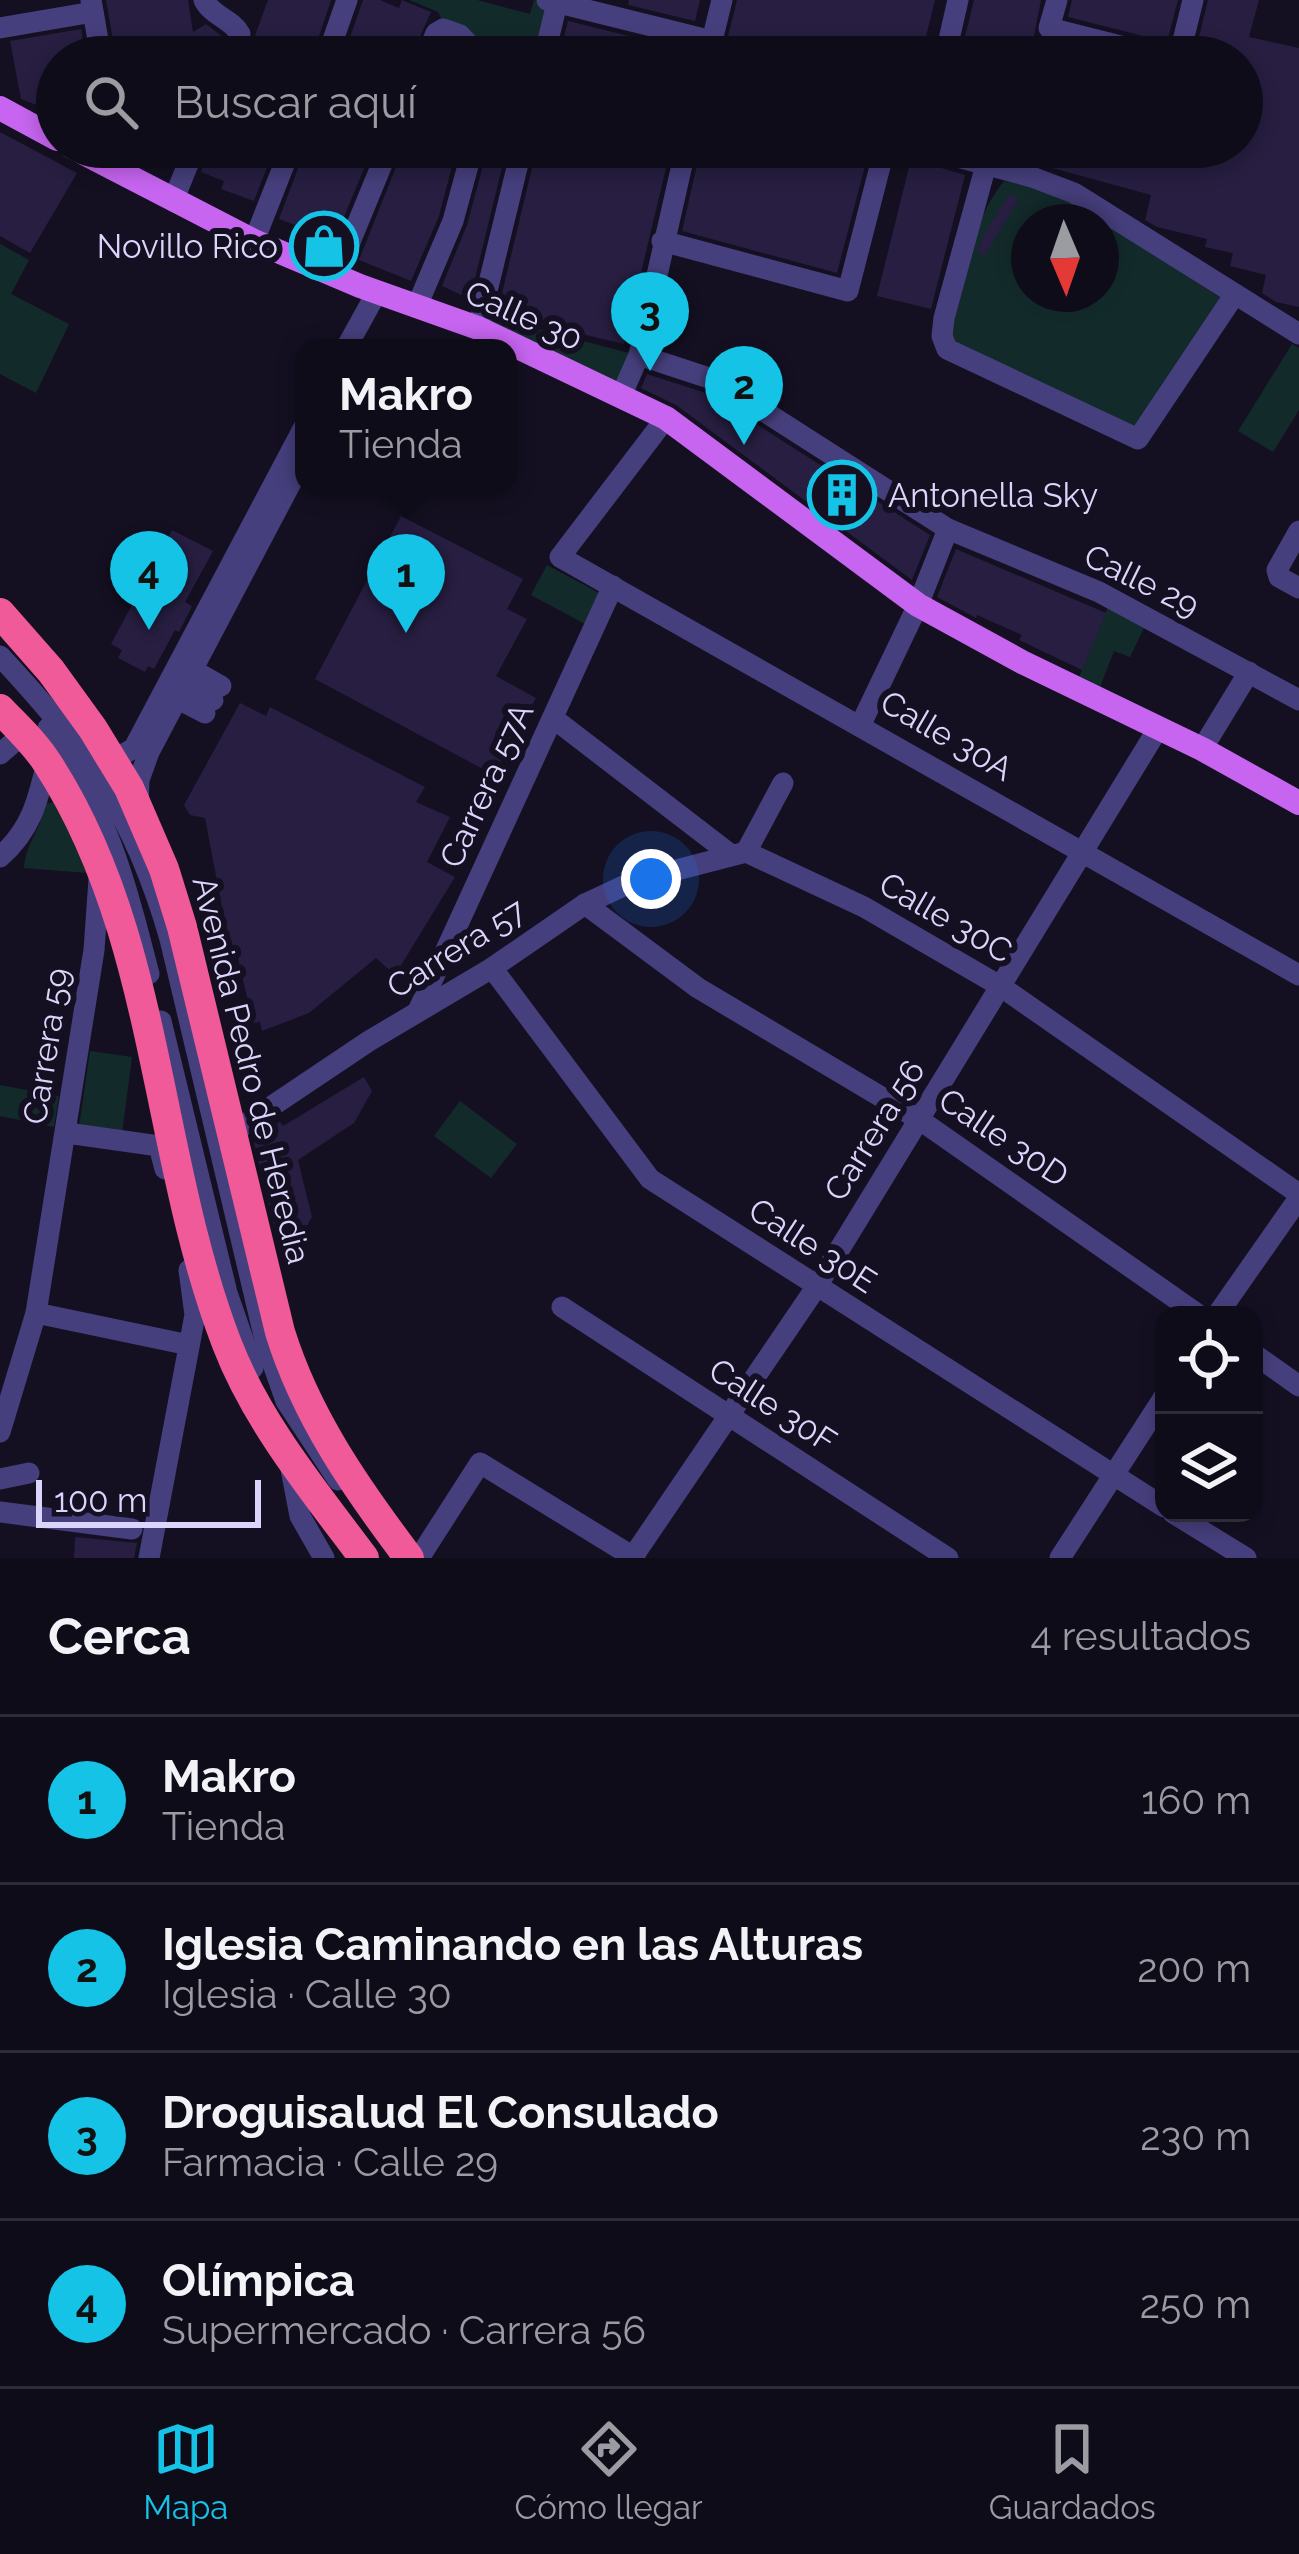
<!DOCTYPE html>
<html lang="es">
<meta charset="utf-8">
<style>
body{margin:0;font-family:Raleway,sans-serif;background:#1d1a27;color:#f1f3f6}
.controls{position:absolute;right:36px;bottom:36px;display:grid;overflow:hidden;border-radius:24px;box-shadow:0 6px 18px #0003}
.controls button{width:108px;height:108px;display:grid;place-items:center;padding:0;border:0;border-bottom:3px solid #2f2c39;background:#0f0c1a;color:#f1f3f6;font:60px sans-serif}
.compass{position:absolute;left:1011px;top:204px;width:108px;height:108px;border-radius:50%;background:#0f0c1a;box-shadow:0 6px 18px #0003;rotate:178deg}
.scale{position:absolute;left:36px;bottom:30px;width:225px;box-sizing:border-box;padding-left:12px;border:6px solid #dcd5fb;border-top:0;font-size:33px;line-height:42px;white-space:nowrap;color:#dcd5fb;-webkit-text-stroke:9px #141022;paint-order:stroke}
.you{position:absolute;left:651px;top:879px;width:42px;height:42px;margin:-30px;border:9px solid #fff;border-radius:50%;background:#1a73e8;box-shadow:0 0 0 18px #1a73e833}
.badge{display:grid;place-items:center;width:78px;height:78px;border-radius:50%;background:#15c3e7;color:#111;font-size:39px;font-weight:700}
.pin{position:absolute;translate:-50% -99px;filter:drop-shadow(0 3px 6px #0008)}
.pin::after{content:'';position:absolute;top:63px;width:42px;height:36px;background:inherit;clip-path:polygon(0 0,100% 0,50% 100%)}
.popup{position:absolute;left:295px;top:339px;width:222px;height:156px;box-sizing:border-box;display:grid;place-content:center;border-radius:24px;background:#0f0c1a;filter:drop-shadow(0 3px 9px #0005);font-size:39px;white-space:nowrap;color:#9b9ba2}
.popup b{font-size:45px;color:#f1f3f6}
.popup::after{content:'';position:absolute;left:50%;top:100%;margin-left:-24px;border:24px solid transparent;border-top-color:#0f0c1a}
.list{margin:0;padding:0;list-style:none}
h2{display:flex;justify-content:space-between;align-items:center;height:156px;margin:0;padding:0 48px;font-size:51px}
h2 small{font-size:39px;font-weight:400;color:#9b9ba2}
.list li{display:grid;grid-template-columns:78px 1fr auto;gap:36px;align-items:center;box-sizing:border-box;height:168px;padding:0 48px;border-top:3px solid #2f2c39}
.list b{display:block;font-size:45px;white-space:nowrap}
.list p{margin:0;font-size:39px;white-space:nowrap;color:#9b9ba2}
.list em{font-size:39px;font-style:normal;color:#9b9ba2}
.icon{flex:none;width:66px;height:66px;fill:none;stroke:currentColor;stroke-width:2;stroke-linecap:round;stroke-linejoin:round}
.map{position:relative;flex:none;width:1299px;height:1558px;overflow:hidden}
.search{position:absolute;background:#0f0c1a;box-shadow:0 6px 18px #0003;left:36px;right:36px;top:36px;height:132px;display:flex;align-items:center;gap:30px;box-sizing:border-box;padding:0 42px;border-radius:66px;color:#9b9ba2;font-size:45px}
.sheet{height:828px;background:#0f0c1a}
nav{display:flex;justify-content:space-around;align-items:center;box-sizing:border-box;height:168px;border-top:3px solid #2f2c39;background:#0f0c1a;font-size:33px;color:#9b9ba2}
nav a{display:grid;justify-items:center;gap:6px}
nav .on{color:#15c3e7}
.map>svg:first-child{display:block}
.green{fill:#132a2b;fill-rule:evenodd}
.building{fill:#271e41}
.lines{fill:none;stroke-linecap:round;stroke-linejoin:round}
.minor{stroke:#463f7d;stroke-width:21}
.major{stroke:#c765f1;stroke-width:24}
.highway{stroke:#f05a98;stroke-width:30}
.labels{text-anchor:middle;stroke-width:12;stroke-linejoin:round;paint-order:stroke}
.poi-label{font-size:33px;fill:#dcd5fb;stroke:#141022;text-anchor:end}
.street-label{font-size:33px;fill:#dcd5fb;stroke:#141022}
</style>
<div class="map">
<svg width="1299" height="1558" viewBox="0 0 1299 1558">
<rect width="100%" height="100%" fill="#141022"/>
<g class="green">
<path d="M409 0H477L530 14 534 0 551 6 538 57H491L443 22 438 12Z"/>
<path d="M1004 181 1042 188 1069 200 1224 300 1149 415 1132 428 949 346C959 291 968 226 1004 181ZM1029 222H1101V294H1029Z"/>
<path d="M0 244 29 260 11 294 69 324 36 393 0 374Z"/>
<path d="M488 316 633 354 620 387 486 323Z"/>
<path d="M1292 344 1299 348V410L1273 452 1238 431Z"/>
<path d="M547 565 601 594 585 624 531 595Z"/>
<path d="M1108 607 1145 626 1130 657 1114 651 1100 687 1079 677Z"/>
<path d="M59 801 88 873 24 868C26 843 41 830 45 804Z"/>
<path d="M90 1051 132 1057 122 1133 79 1127Z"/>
<path d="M0 1085 59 1096 54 1127 0 1116Z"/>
<path d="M460 1101 517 1144 491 1178 434 1136Z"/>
</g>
<g class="building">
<path d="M106 0H188L193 32 206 24 223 37 216 57H116Z"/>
<path d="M268 0H331L312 57H247Z"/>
<path d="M363 0H380L399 8 402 0 431 12 411 57H343Z"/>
<path d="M629 0H700L695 21 628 5Z"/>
<path d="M737 0H935L921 57H723Z"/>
<path d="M974 0H1041L1034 36 1099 57H960Z"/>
<path d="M1072 0H1178L1167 42 1068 17Z"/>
<path d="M1208 0H1259L1249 37 1299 48V307L1276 302 1262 293 1266 275 1230 266 1233 253 1205 247 1207 239 1157 227 1145 220 1151 195 980 148 1242 147V57H1194Z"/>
<path d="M568 21 694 52 693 57H559Z"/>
<path d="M81 29 86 57H57V113L21 99 10 41Z"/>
<path d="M0 132 77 173 30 253 0 236Z"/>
<path d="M210 147H275L254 201 221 189 224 181 201 172Z"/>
<path d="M306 147H373L331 248 308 239 311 231 279 219Z"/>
<path d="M404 147H457L439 216 411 281 359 260Z"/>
<path d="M488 147H507L470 299 442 286 467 225Z"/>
<path d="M537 147H671L624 344 497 314Z"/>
<path d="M701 147H870L837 273 682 231Z"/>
<path d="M911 159 965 175 931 309 877 296Z"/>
<path d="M1009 194 1019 200 984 256 978 252 982 238Z"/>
<path d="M647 374 709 394 930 535 912 580 676 405 641 388Z"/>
<path d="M401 516 523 579 507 609 527 619 496 676 536 698 494 775 315 679Z"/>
<path d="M172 530 213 551 185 602 192 606 179 632 175 630 154 669 148 666 145 672 118 658 122 650 111 644Z"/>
<path d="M956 549 1106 613 1082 670 1019 640 1022 635 977 615 976 618 937 597Z"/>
<path d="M240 703 266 716 270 707 425 787 416 802 450 817 427 862 455 877 395 975 376 958 309 1013 262 1031 260 1022 253 1023 238 958 232 960 205 818 190 815 184 805Z"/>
<path d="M364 1077 372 1091 354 1123 298 1160 312 1217 295 1246 280 1250 253 1138 280 1122 283 1126Z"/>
<path d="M75 1537 137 1543 134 1558H74Z"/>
</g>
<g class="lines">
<g class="minor">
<path d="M91 0 101 57"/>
<path d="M204 0C212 16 232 19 240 34L231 57"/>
<path d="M547 0 712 41"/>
<path d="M1057 0 1049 28 1164 57"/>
<path d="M0 28 93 12"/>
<path d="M327 57 347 0"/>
<path d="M426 57 436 33 443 29 460 35 481 57"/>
<path d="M544 57 557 3"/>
<path d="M708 57 722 0"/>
<path d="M945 57 958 0"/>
<path d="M1179 57 1193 0"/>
<path d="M114 147 118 172"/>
<path d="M920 147 1032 177 1074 193 1299 334"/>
<path d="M986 165 944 318 942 336 947 349 1138 439 1235 294"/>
<path d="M173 201 195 147"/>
<path d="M254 241 291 147"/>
<path d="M662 241 848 291 885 147"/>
<path d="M336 276 389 147"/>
<path d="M417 306 453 221 473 147"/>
<path d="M478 328 522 147"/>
<path d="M346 348 377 292"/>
<path d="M639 355 715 380 948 529 1099 592 1299 700"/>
<path d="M621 396 639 355 686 147"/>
<path d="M666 418 560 557 1299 975"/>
<path d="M1299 531 1277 570 1279 577 1299 588"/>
<path d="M0 656C87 750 134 813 170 939L266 1344 286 1401 338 1480"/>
<path d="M193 670 221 686"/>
<path d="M185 686 213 700"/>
<path d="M178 699 205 713"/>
<path d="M553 718 730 854"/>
<path d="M861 724 918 605 948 529"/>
<path d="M48 728C105 802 126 884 149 974"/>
<path d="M1202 749 1249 672"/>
<path d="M0 754 23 734"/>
<path d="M109 757 122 755 134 748 304 427"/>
<path d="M138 806 139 780 149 752 304 458"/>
<path d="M746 852 783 783"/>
<path d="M0 857C31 830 38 801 47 762"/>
<path d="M585 904 698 988 920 1120 1199 1315"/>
<path d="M492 968 650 1179 1164 1507"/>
<path d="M418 1011 613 586"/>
<path d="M161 1021 227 1293 253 1368"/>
<path d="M67 1133 159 1146 165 1169"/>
<path d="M232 1133 369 1041 492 968 585 904 634 881 746 852 864 907 1000 986 1299 1194"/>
<path d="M562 1307 948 1558"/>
<path d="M36 1313 189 1345"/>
<path d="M1217 1315 1299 1198"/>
<path d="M1254 1354 1299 1386"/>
<path d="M0 1432 36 1313 94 950 99 879"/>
<path d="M291 1469 300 1516 324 1558"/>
<path d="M0 1479 29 1473"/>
<path d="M0 1512 132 1529"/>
<path d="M1173 1513 1246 1558"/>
<path d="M149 1558 195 1315 189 1270"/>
<path d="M419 1558 480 1463 635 1558"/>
<path d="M632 1558 817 1286 1159 727"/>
<path d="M1060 1558 1164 1397"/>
</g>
<g class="major">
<path d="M0 108 57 139"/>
<path d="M72 147 254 241 360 286 478 328 666 418 918 605 1022 662 1202 749 1299 803"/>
</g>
<g class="highway">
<path d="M0 613 51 671 93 729 129 788 164 869 182 927 280 1332C306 1416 356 1488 409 1558"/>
<path d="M0 709C16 726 35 743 48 764 160 937 154 1155 227 1344 257 1422 314 1491 364 1558"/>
</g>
</g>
<defs>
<symbol id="shop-ring" viewBox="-11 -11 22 22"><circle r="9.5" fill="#141022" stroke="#15c3e7" stroke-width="1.5"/><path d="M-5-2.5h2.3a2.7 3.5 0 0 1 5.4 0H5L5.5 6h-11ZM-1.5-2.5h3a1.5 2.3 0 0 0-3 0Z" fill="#15c3e7"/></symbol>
<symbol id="building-ring" viewBox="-11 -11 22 22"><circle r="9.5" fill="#141022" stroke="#15c3e7" stroke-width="1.5"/><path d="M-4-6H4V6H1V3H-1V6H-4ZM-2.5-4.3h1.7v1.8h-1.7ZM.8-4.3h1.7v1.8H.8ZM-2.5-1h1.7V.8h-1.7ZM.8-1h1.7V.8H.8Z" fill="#15c3e7"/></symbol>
</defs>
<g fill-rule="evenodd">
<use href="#shop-ring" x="286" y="208" width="76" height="76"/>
<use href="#building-ring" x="804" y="457" width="76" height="76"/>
</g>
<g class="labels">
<g class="poi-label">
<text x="278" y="258">Novillo Rico</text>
<text x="888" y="507" text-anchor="start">Antonella Sky</text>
</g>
<g class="street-label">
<text transform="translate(524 315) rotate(24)" y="12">Calle 30</text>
<text transform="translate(1142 580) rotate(26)" y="12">Calle 29</text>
<text transform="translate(947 735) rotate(30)" y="12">Calle 30A</text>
<text transform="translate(486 785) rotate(-65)" y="12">Carrera 57A</text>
<text transform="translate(946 917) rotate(30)" y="12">Calle 30C</text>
<text transform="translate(456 948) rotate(-32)" y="12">Carrera 57</text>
<text transform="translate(46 1046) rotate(-81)" y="12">Carrera 59</text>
<text transform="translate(252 1070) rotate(76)" y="12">Avenida Pedro de Heredia</text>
<text transform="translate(874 1130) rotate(-58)" y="12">Carrera 56</text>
<text transform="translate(1004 1137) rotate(34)" y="12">Calle 30D</text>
<text transform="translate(813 1245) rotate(33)" y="12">Calle 30E</text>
<text transform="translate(773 1405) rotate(33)" y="12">Calle 30F</text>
</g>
</g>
</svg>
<div class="controls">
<button><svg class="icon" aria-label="locate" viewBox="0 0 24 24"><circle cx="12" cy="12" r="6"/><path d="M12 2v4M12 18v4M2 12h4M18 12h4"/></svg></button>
<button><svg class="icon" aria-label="layers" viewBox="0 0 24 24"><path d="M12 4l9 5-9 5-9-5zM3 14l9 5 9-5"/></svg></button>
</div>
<svg class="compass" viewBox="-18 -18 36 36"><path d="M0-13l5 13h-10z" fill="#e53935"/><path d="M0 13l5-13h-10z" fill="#9b9ba2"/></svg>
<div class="scale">100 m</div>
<div class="you"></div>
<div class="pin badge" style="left:406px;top:633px">1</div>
<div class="popup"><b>Makro</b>Tienda</div>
<div class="pin badge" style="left:744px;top:445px">2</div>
<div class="pin badge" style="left:650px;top:371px">3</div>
<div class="pin badge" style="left:149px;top:630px">4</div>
<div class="search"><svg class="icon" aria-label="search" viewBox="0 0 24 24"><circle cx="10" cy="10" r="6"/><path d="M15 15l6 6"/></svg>Buscar aquí</div>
</div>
<section class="sheet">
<h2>Cerca<small>4 resultados</small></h2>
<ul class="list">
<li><span class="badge">1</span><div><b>Makro</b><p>Tienda</p></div><em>160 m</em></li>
<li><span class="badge">2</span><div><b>Iglesia Caminando en las Alturas</b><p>Iglesia · Calle 30</p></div><em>200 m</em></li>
<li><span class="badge">3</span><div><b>Droguisalud El Consulado</b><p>Farmacia · Calle 29</p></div><em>230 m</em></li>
<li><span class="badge">4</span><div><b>Olímpica</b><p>Supermercado · Carrera 56</p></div><em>250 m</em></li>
</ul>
</section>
<nav>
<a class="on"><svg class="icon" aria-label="map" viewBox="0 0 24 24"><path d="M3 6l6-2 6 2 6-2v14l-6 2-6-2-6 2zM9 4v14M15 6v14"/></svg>Mapa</a>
<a><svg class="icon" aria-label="directions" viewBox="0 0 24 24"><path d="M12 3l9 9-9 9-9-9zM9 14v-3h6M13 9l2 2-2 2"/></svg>Cómo llegar</a>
<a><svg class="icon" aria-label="saved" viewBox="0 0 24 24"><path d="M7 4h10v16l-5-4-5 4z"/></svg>Guardados</a>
</nav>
